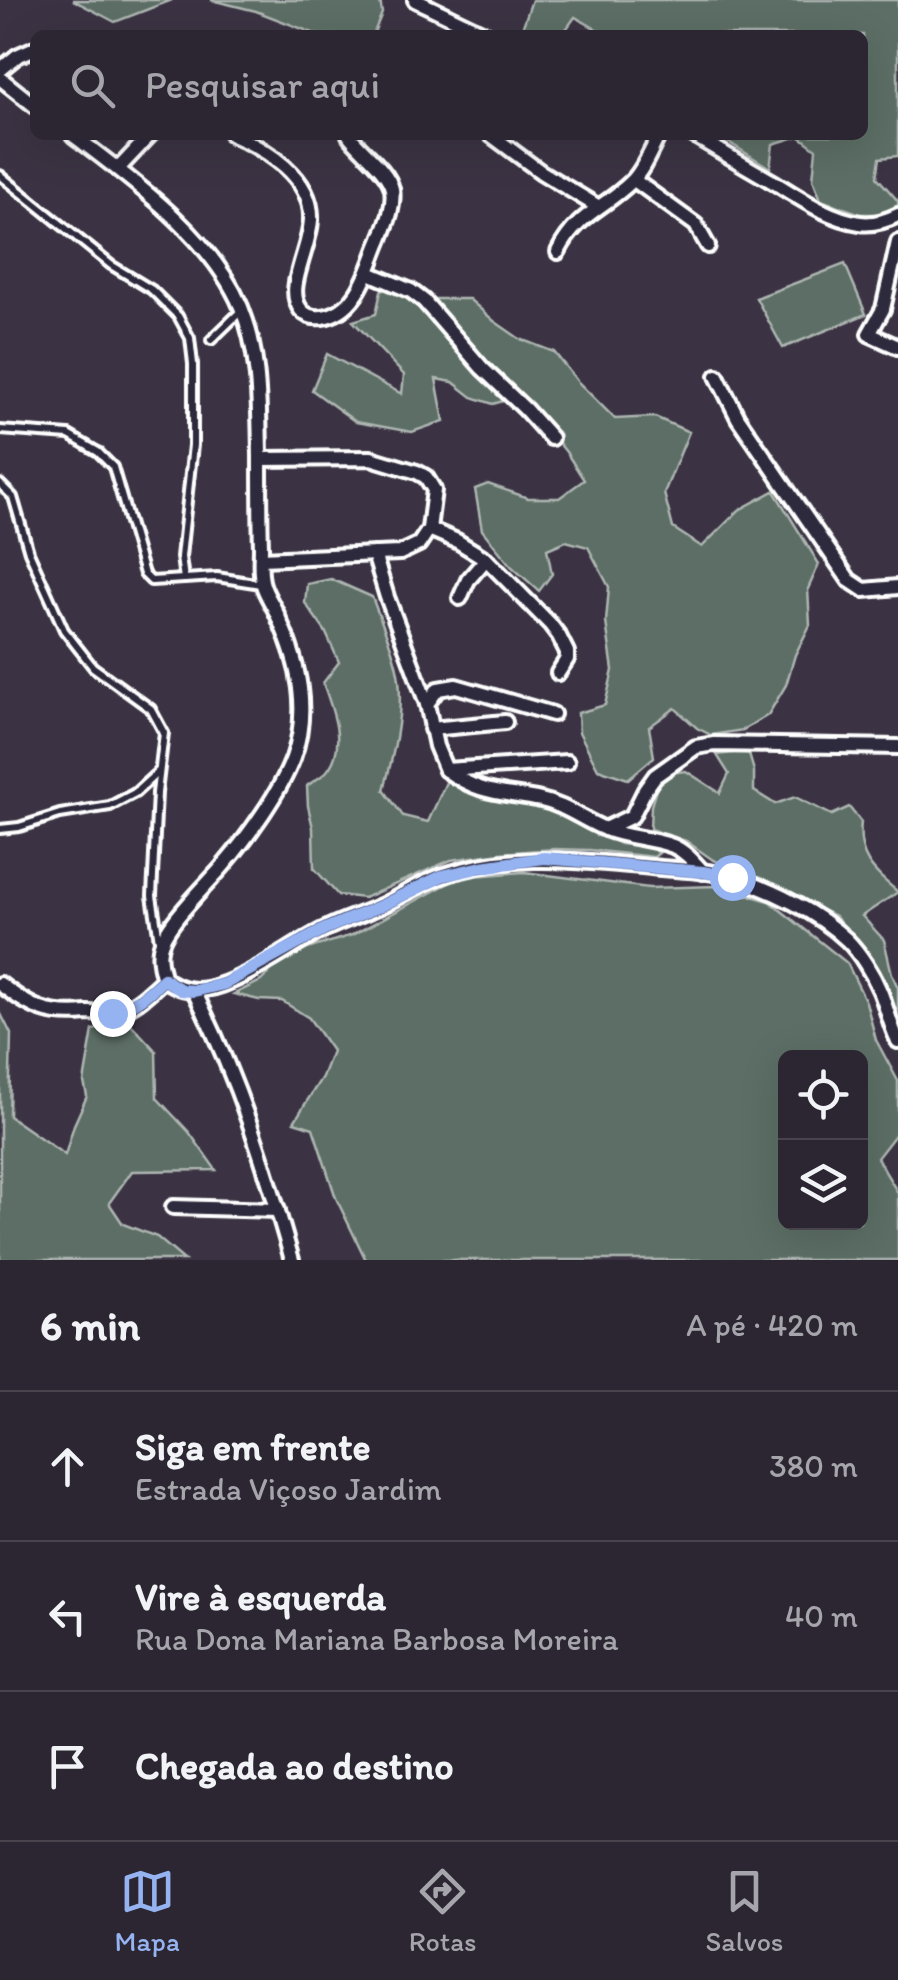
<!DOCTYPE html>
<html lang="pt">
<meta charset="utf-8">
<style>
body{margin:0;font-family:Itim,sans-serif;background:#342e3a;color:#f1f3f6}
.controls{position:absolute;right:30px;bottom:30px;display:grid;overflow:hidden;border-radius:15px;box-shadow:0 10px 40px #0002}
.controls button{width:90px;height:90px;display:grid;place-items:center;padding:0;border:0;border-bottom:2px solid #48434d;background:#2c2632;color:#f1f3f6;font:50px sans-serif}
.stop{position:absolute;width:30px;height:30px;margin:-22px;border:8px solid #95b2f1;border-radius:50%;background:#fff}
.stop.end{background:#95b2f1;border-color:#fff;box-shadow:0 2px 10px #0008}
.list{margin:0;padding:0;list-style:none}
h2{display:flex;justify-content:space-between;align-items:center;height:130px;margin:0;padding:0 40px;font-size:42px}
h2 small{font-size:32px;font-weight:400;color:#a6a5ac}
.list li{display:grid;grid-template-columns:65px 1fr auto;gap:30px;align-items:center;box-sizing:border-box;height:150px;padding:0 40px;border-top:2px solid #48434d}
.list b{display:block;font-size:38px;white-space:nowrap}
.list p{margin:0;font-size:32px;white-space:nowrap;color:#a6a5ac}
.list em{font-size:32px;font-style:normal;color:#a6a5ac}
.icon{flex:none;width:55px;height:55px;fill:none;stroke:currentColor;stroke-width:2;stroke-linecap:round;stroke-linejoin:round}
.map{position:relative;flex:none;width:898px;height:1260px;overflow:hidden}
.search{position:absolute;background:#2c2632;box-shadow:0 10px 40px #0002;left:30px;right:30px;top:30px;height:110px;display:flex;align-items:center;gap:25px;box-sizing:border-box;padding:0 35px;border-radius:15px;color:#a6a5ac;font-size:38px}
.sheet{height:580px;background:#2c2632}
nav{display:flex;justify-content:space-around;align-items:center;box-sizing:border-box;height:140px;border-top:2px solid #48434d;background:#2c2632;font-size:28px;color:#a6a5ac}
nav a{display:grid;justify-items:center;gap:5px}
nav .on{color:#95b2f1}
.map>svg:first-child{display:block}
.green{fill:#5c6e65;stroke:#aeb6b2;stroke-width:2.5;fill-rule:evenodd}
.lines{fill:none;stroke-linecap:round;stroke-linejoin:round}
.lane-casing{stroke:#fff;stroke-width:14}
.street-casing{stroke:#fff;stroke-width:20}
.lane{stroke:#2f2a3d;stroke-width:6}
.street{stroke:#2f2a3d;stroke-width:12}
.route{stroke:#95b2f1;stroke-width:12}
</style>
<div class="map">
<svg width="898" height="1260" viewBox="0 0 898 1260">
<rect width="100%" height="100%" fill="#3b3343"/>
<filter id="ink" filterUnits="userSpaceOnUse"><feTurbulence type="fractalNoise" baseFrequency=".01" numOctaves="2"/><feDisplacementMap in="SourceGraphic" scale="20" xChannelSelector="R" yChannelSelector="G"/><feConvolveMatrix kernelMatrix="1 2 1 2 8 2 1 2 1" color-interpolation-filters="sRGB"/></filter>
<g filter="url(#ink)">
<g class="green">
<path d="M73 0H172L115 22Z"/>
<path d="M211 0H380L382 13 373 35H318L256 11Z"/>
<path d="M532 0H898V156L880 158 877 177 898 201V205L889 214H861L821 200 813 179 816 149 799 136 773 144 770 168 717 135H863V35H607L575 17 562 35H533L522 29Z"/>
<path d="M845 264 866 314 783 348 756 298Z"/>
<path d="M392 286 422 299H469L494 321 520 339 554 352 578 382 615 419 655 417 689 432 664 493 673 528 702 547 739 510 774 491 819 564 808 589 810 625 795 655 786 685 768 715 743 730 711 735 697 728 675 708 649 727 654 757 628 779 598 769 579 732 578 713 605 705 613 670 606 622 609 587 588 547 566 541 547 549 552 574 539 591 511 566 482 530 475 489 488 484 528 498H559L584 480 566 452 521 396 493 404 472 397 453 382 436 379 444 421 412 432 356 422 312 390 327 354 402 394 404 375 353 321 376 314 381 291Z"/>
<path d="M331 579 372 597C381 622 396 654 399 680 403 716 393 756 384 790L403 816 428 822 447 780 465 792 545 807 620 844 651 847 659 853 654 857 590 850 554 849 500 853 451 860 364 898 338 895 314 868 313 828 308 806 307 786C313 781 322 777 327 771 348 746 332 709 323 683L339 662 325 631 305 603 307 584Z"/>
<path d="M748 751 754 771V791L775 804 795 797 832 815 849 807 861 822C857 858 873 871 898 892L862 916 884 940 892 974 898 988V1017L868 952 835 916 747 873 713 860 686 841 650 829 651 806 661 774 686 771 720 793 729 774 717 755Z"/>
<path d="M524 872 649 888 717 886 769 901 847 963 866 1002 876 1040 898 1081V1131L877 1158 898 1193V1260H366L336 1198 313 1128 294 1122 322 1077 332 1051 309 1018 282 1001 259 1000 234 994 261 981 285 956 352 935 460 877ZM786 1058H860V1222H786Z"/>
<path d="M0 1012 11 1034 9 1116 65 1155 74 1125 87 1096 84 1082 93 1030 128 1021 156 1051 157 1098 189 1132 216 1170 132 1171 109 1203 123 1224 157 1237 184 1260H0Z"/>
</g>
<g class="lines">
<defs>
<g id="lane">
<path d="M0 175 111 265 152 290 178 316 190 338 193 364V445L181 557 184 579"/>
<path d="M211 340 241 311"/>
<path d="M0 430 69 435 98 452 113 467 144 574 151 581 217 577 261 584"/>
<path d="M0 484 13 497 29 552 64 630 93 667 151 709 164 733 157 793 152 896 159 940"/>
<path d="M0 829 19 827 60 814 110 806 135 793 158 772"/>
</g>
<g id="street">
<path d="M415 0 488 35"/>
<path d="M0 70 17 56 35 48"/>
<path d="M0 78 35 106"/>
<path d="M73 135C132 180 211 236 241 307 260 353 259 406 260 456 260 486 260 517 261 547 261 559 259 573 263 585 266 596 275 607 279 619 299 664 310 710 293 758 281 791 247 838 223 866 207 885 163 926 160 949 158 959 161 970 164 979"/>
<path d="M232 135C266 149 313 177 311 220 310 236 304 251 300 266 296 280 291 297 301 310 307 317 314 318 322 317 359 312 368 269 380 241 386 226 395 206 392 189 388 170 360 150 349 135"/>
<path d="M491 135 541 172 597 206"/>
<path d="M693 135C720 151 747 167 775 183 801 199 830 219 860 223 874 225 886 221 898 215"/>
<path d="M118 169 150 135"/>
<path d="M634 180 696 225 708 246"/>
<path d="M898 242 883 309 869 334 898 347"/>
<path d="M558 252C577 214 603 209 631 182 643 171 651 150 659 135"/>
<path d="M369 273 411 291 424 301 482 368 525 409 551 438"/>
<path d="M717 376 738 418 849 580 864 590 898 587"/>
<path d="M260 459 371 458 417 472 426 477 434 490 429 529 419 544 400 553 261 559"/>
<path d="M429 529 457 541 486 559 550 624 559 636 567 652V659L558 673"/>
<path d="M374 554 387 597 427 704"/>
<path d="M460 598 468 580 486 559"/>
<path d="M431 729 505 722"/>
<path d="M446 770C480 795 503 792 541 800 565 805 583 820 605 829 627 838 652 838 673 846 685 851 694 862 703 872"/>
<path d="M446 770 436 746 427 704 438 689 456 686 553 714"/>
<path d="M446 770 567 762"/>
<path d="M605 829 632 816 645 790 655 776 696 747 714 744 898 747"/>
<path d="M164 979C178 988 189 992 206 989 242 983 288 948 321 931 342 920 364 914 385 904 403 895 420 884 439 877 509 851 580 861 651 867 678 870 708 869 734 878 773 890 817 912 847 940 860 953 873 974 880 991 887 1008 890 1025 898 1041"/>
<path d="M0 984C31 1008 48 1017 87 1013 95 1013 103 1014 111 1013 132 1010 149 993 164 979"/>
<path d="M194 991C237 1077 266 1167 292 1260"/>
<path d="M173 1207 278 1210"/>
</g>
</defs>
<use href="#lane" class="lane-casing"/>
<use href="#street" class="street-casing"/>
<use href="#lane" class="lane"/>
<use href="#street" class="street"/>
</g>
</g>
<g class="lines" filter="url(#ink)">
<path class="route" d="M112 1013C134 1006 148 994 164 979L181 990 194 991 224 984 325 929 383 905 442 876 482 867 544 858 703 872 732 877"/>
</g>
</svg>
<div class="controls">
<button><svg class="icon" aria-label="locate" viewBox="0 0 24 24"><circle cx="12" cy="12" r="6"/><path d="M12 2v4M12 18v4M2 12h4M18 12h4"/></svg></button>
<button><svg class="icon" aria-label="layers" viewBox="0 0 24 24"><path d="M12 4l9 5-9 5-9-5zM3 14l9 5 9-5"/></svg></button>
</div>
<div class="stop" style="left:732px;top:877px"></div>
<div class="stop end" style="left:112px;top:1013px"></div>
<div class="search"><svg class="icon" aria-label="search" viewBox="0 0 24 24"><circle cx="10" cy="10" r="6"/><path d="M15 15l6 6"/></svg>Pesquisar aqui</div>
</div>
<section class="sheet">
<h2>6 min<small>A pé · 420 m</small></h2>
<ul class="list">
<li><svg class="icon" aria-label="ahead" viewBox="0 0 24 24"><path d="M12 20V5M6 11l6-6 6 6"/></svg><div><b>Siga em frente</b><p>Estrada Viçoso Jardim</p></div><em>380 m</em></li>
<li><svg class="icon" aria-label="left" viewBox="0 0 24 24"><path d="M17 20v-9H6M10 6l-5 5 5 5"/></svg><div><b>Vire à esquerda</b><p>Rua Dona Mariana Barbosa Moreira</p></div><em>40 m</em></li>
<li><svg class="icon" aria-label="arrive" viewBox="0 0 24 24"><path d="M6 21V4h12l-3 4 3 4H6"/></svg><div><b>Chegada ao destino</b></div></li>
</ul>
</section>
<nav>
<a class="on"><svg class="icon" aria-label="map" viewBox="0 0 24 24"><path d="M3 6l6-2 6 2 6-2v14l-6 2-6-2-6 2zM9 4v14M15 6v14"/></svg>Mapa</a>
<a><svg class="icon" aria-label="directions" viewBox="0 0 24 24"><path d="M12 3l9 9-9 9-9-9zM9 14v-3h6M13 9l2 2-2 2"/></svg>Rotas</a>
<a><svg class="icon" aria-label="saved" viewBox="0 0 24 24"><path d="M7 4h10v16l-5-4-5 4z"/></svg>Salvos</a>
</nav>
